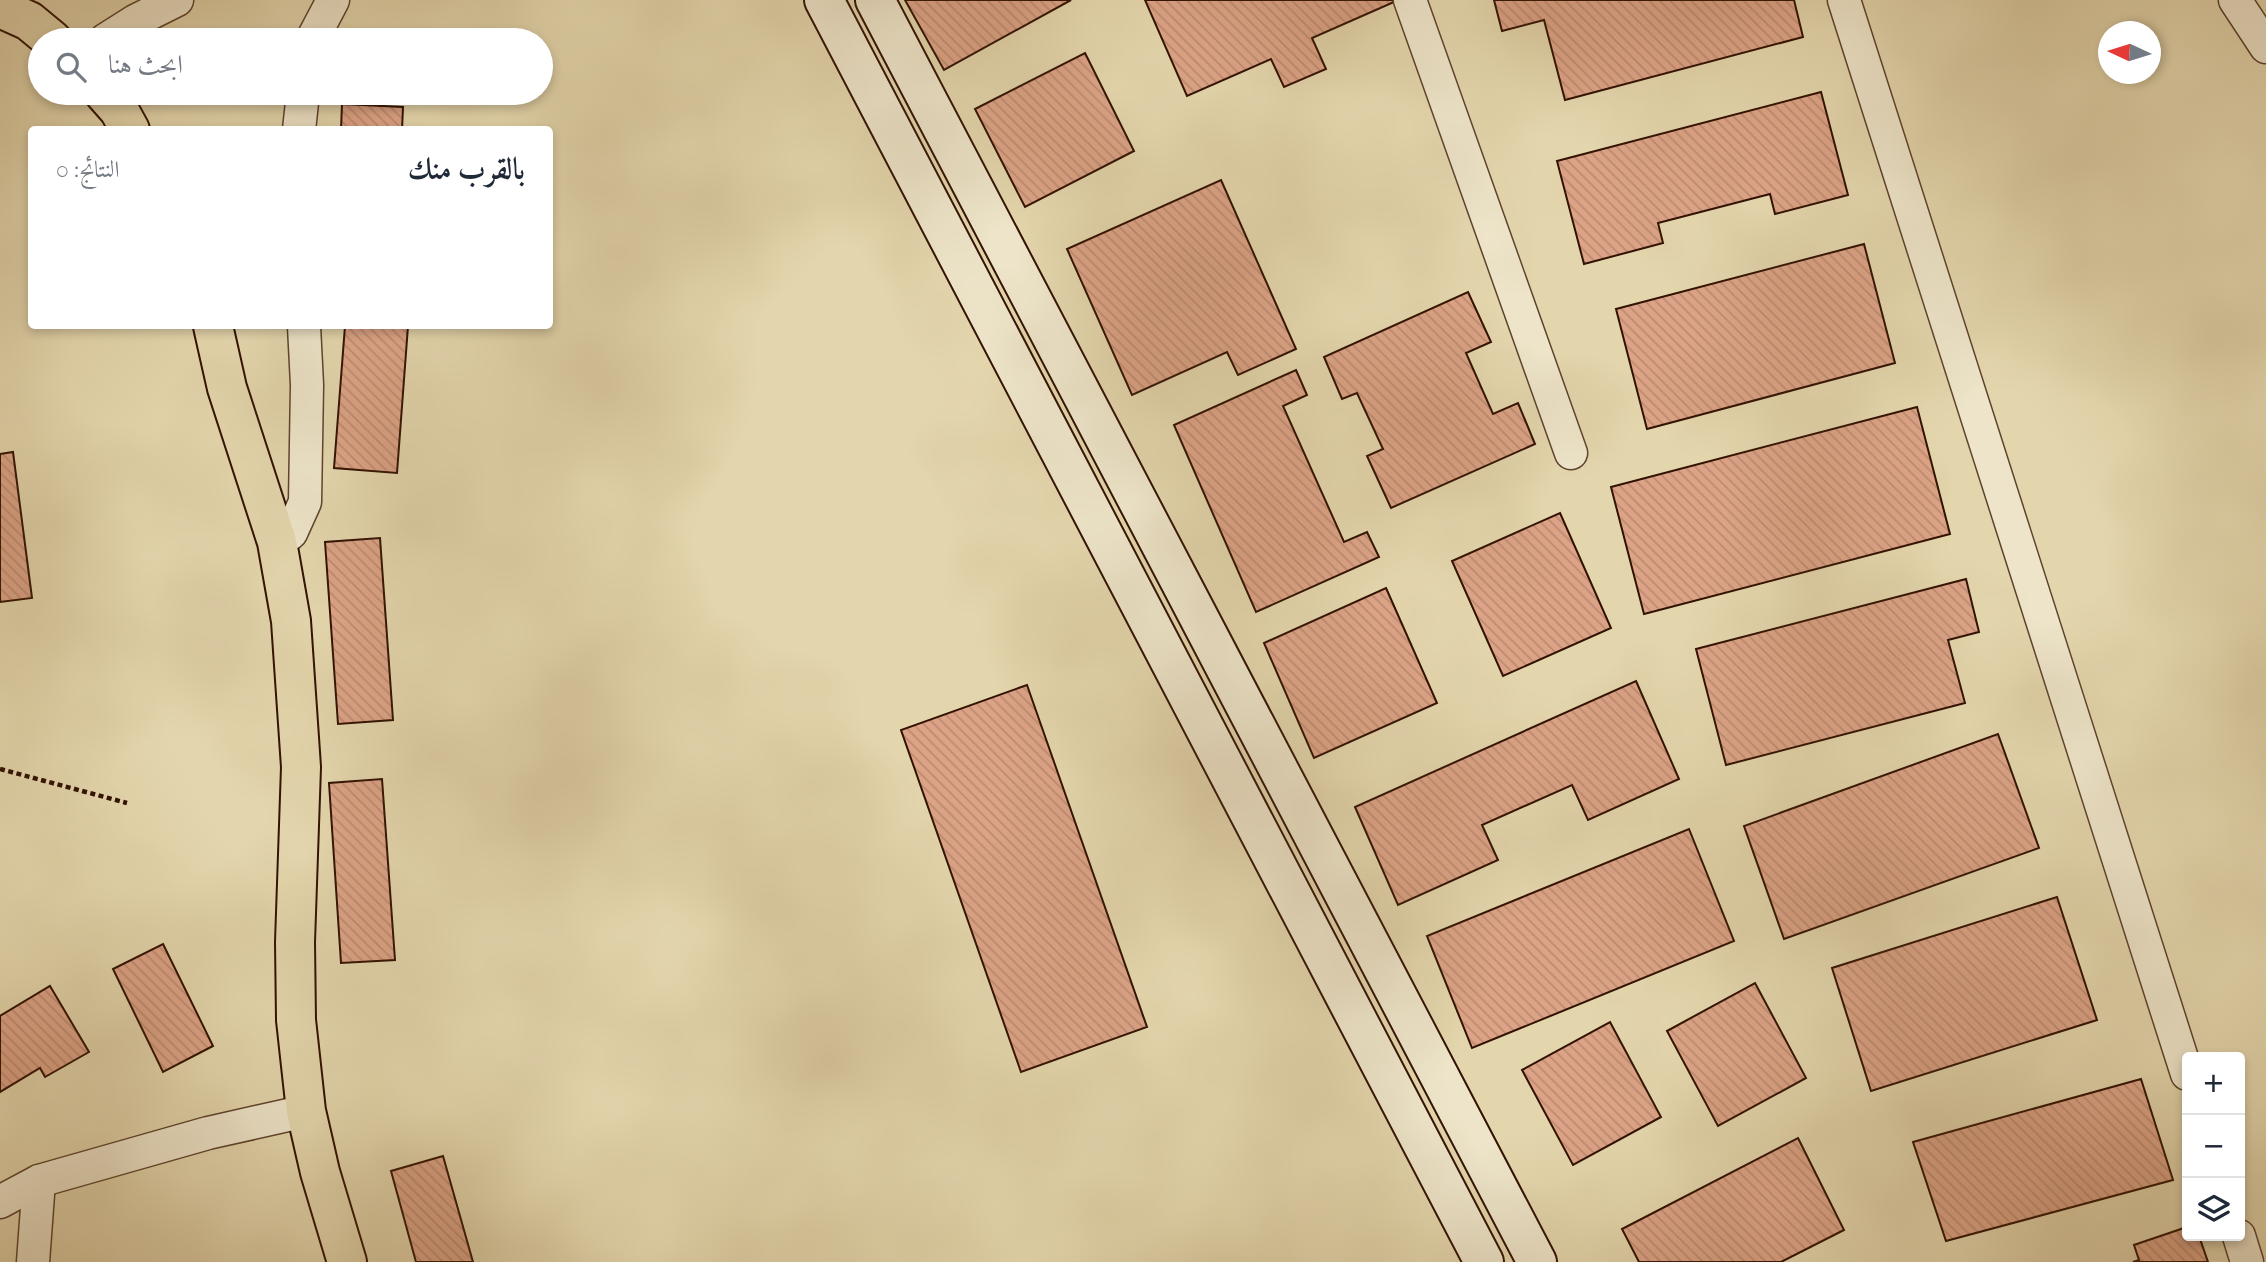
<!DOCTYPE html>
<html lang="ar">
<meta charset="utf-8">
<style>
body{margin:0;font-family:"IM FELL French Canon",Amiri,serif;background:#f2f2f3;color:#1f2937;direction:rtl}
.controls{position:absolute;right:21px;bottom:21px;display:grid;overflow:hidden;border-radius:7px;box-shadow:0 4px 10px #0003}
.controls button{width:63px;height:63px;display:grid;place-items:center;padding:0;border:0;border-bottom:2px solid #e0e1e3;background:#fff;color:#1f2937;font:35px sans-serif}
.compass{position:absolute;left:2098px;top:21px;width:63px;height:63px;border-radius:50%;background:#fff;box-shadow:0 4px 10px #0003;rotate:274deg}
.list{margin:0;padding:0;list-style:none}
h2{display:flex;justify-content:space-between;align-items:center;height:91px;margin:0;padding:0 28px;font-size:30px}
h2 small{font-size:23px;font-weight:400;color:#747a83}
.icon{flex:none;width:38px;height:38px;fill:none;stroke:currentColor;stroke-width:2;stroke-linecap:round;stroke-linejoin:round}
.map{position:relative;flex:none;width:2266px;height:1262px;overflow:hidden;direction:ltr}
.search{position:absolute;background:#fff;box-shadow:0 4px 10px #0003;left:28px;top:28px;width:525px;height:77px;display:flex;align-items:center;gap:18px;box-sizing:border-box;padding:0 24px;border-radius:38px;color:#747a83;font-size:26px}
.panel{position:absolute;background:#fff;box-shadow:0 4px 10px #0003;left:28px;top:126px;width:525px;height:203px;border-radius:7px;direction:rtl}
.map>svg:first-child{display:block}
.building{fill:url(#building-back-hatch);stroke:#321202;stroke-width:2}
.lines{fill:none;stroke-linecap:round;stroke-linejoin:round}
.street-casing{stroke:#5e432c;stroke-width:35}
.secondary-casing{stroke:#321202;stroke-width:42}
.primary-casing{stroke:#321202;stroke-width:42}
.path{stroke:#321202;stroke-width:4.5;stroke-dasharray:5 3.5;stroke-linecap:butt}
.street{stroke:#ede4c9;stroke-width:32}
.secondary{stroke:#ede4c9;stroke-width:38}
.primary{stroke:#e3d5ac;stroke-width:38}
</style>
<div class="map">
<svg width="2266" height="1262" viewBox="0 0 2266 1262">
<defs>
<pattern id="building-back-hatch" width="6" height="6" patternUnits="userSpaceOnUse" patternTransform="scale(1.75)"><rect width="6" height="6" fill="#dca386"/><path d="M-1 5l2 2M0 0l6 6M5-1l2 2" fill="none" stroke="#bd8b72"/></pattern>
</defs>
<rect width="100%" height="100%" fill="#e3d5ac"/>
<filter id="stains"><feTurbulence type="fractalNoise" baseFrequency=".00286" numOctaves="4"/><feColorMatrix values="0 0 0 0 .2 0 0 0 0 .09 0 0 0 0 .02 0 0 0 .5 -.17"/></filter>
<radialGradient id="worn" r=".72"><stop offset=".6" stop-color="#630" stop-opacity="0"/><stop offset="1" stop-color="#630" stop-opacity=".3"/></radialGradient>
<g class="building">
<path d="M905 0H1071L944 70Z"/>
<path d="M1145 0H1393L1394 2 1312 38 1326 69 1284 87 1271 59 1187 96Z"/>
<path d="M1494 0H1794L1803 37 1565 100 1544 20 1502 31Z"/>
<path d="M1085 53 1134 151 1025 207 975 109Z"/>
<path d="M1821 92 1848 195 1775 214 1770 194 1658 223 1663 243 1584 264 1557 161Z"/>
<path d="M342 104 403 107 402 130H341Z"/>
<path d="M1221 180 1296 349 1238 375 1227 352 1132 395 1067 249Z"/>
<path d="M1864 244 1895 363 1647 429 1616 309Z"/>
<path d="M1468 292 1491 342 1466 353 1493 414 1518 403 1535 444 1391 508 1367 456 1383 449 1357 393 1342 399 1324 357Z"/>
<path d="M345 326H408L397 473 334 468Z"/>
<path d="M1296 370 1307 395 1283 406 1344 542 1367 532 1379 557 1256 612 1174 425Z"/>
<path d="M1917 407 1950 534 1644 614 1611 487Z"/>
<path d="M13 452 32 598 0 602V454Z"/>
<path d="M1560 513 1611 628 1503 676 1452 561Z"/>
<path d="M380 538 393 720 338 724 325 542Z"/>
<path d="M1966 579 1979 632 1948 640 1965 703 1726 765 1696 649Z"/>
<path d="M1386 588 1437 703 1314 758 1264 643Z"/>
<path d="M1636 681 1679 779 1588 820 1572 785 1482 825 1498 860 1398 905 1355 807Z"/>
<path d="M1027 685 1147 1027 1021 1072 901 730Z"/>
<path d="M1998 734 2039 848 1784 939 1744 826Z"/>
<path d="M382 779 395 960 341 963 329 783Z"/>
<path d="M1689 829 1734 941 1472 1048 1427 936Z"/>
<path d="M2057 897 2097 1020 1871 1091 1832 968Z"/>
<path d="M163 944 213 1046 163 1072 113 969Z"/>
<path d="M1755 983 1806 1078 1718 1126 1667 1031Z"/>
<path d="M50 986 89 1052 45 1077 40 1068 0 1092V1016Z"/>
<path d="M1610 1022 1661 1117 1573 1165 1522 1070Z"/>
<path d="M2141 1079 2173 1180 1946 1241 1913 1142Z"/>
<path d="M1798 1138 1844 1230 1781 1262H1639L1622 1229Z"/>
<path d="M443 1156 473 1262H416L391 1171Z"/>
<path d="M2187 1227V1236H2199L2208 1262H2133L2139 1260 2134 1245Z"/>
</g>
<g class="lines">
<defs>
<g id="street">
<path d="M1410 0 1571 453"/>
<path d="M1844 0 2187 1074"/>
<path d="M2235 0 2266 47"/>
<path d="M105 40 135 21 177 0"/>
<path d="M312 40 333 0"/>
<path d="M299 130 303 93"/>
<path d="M277 542 291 533 305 502 307 385 304 326"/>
<path d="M0 1202 39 1181 208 1133 306 1111"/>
<path d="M2239 1236 2247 1262"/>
<path d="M33 1262 39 1181"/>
</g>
<g id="secondary">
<path d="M824 0 1484 1262"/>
<path d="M875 0 1537 1262"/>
</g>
<g id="primary">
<path d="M0 8 29 21 52 40"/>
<path d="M104 93 119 110 130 130"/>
<path d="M213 326 227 388 277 542 291 621 301 767 295 942 296 1020 306 1111 320 1172 347 1262"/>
</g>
</defs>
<use href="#street" class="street-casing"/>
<use href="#secondary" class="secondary-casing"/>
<use href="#primary" class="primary-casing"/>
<path class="path" d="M0 769 127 803"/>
<use href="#street" class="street"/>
<use href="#secondary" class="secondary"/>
<use href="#primary" class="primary"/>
</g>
<rect width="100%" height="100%" filter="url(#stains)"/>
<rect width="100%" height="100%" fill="url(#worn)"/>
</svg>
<div class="controls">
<button>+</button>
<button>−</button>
<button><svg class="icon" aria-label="layers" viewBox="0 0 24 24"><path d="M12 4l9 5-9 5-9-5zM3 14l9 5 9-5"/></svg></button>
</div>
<svg class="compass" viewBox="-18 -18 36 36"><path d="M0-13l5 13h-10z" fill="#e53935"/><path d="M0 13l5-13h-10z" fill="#747a83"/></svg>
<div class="search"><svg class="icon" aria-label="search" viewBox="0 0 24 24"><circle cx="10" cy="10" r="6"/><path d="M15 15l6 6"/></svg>ابحث هنا</div>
<section class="panel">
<h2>بالقرب منك<small>النتائج: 0</small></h2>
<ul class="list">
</ul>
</section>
</div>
